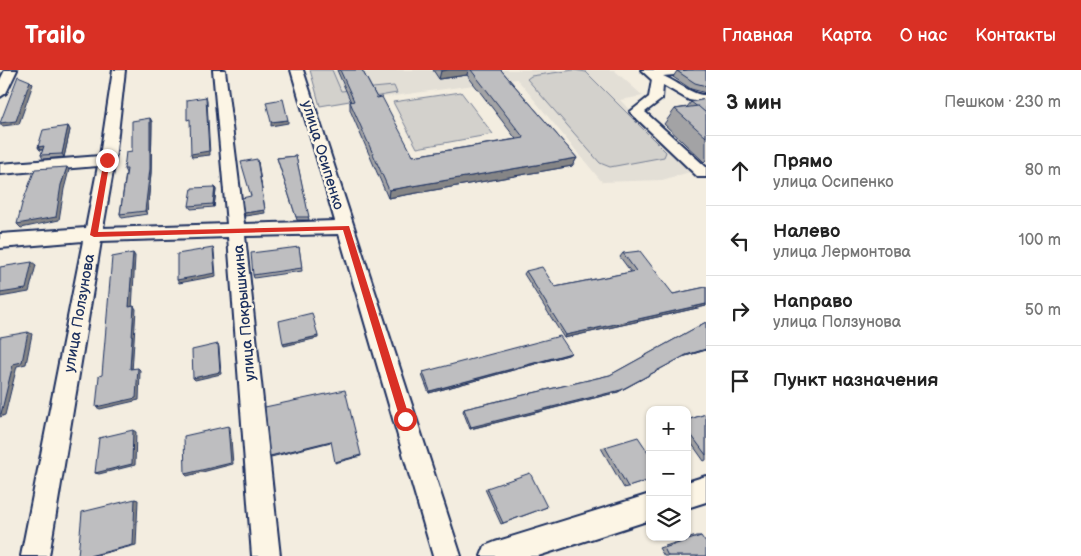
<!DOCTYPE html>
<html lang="ru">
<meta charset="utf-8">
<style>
body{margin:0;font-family:"Balsamiq Sans",sans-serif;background:#f2f2f2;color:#222}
.controls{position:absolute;right:15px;bottom:15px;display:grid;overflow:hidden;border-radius:10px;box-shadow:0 1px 4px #0004}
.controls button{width:45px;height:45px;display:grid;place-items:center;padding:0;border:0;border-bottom:1px solid #e0e0e0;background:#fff;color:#222;font:25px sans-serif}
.stop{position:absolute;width:15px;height:15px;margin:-11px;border:4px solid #d93025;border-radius:50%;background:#fff}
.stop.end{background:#d93025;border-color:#fff;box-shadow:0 1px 5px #0008}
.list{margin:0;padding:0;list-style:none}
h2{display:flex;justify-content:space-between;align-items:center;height:65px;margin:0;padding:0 20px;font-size:21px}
h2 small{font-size:16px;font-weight:400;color:#767676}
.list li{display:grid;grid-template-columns:32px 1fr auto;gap:15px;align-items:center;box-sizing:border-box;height:70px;padding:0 20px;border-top:1px solid #e0e0e0}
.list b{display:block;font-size:19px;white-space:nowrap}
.list p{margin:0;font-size:16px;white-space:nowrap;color:#767676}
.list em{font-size:16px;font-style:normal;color:#767676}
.icon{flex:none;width:28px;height:28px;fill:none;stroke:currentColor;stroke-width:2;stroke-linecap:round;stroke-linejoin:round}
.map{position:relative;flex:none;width:706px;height:486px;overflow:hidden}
header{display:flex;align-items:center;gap:30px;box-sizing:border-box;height:70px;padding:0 25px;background:#d93025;color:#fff}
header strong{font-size:24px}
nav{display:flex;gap:28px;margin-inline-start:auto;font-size:18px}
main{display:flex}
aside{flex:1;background:#fff}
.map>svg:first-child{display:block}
.built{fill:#e3dfd6}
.green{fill:#d3d1cc;stroke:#778095}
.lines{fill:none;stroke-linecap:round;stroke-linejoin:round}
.minor-casing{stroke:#1b2f5e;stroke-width:4}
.minor{fill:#fcf5e5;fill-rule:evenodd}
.wall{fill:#a3a3a5;stroke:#1b2f5e}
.shaded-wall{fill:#858586;stroke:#1b2f5e}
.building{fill:#bebec0;stroke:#1b2f5e}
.route{fill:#d93025}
.labels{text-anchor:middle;stroke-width:5;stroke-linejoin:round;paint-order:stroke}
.street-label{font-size:15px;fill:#1b2f5e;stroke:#fcf5e5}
</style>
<header>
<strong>Trailo</strong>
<nav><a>Главная</a><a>Карта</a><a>О нас</a><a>Контакты</a></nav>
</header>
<main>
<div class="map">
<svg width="706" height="486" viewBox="0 0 706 486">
<rect width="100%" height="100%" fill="#f3ede0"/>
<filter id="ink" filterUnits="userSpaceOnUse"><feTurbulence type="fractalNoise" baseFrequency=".02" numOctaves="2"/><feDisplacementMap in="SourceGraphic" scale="10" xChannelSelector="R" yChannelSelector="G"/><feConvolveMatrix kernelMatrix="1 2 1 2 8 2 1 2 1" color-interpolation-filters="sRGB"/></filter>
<g filter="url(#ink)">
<path class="built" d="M315 0H614L643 26 620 30 690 102 662 110 602 112 517 9 335 34Z"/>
<g class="green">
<path d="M310 0H332L341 21 394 16 397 23 320 36Z"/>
<path d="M574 0 586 2 666 82 664 87 610 97 600 93 527 9 531 6Z"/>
<path d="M461 22 493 64 417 78 393 32Z"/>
</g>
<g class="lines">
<defs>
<g id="minor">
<path d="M5 0H17L6 23 0 27V10Z"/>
<path d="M113 0H125L115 90 103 158 227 154 213 0H225L244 154 335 151 291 0H303L461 486H433L339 164 245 166 280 486H252L228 167 101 171 49 486H21L83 171 0 178V164L86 158 98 96 0 104V94L100 86Z"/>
<path d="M641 0H692L686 4 663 6C676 11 693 26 706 25V33L689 30 663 15 662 29 645 42 706 97V107H698L630 42 649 27 652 10Z"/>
<path d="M706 406V432L687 438V412Z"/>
<path d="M650 424V450L538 486H481L485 476 495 472Z"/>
</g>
</defs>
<use href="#minor" class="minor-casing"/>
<use href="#minor" class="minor"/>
</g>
<g class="wall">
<path d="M337 0H362L377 28 413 86 516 69 467 5 439 9 433 0H501L577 88 572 96 388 128 350 40V32H351Z"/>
<path d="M706 0V23L691 19 673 7 677 1Z"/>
<path d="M706 29V90L704 92 664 54 675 39 687 37 691 32Z"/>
<path d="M150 48 152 52 151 103 147 144 122 148 120 144 126 103 124 99 132 81Z"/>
<path d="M68 56 70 60 64 87 43 89 41 85 43 80H40L38 77Z"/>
<path d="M296 86 309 150H297L278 91 277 88Z"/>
<path d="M215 117 216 120 214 137 191 139 189 136Z"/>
<path d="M299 177 302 201 254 208 253 205Z"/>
<path d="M623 183 673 224 706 217V236L564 268 524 204 526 201 555 217 631 202 620 187Z"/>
<path d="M706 252V280L682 287 618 322 470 359 463 341 464 339 610 305Z"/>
<path d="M571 283 568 285 429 323 422 305 423 302Z"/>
<path d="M706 344V390L704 391 687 367V350Z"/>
<path d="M605 377 650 410 624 418 601 378Z"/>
<path d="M487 418 547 437 501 454 485 419Z"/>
<path d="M696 466H701L706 486H664L659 478Z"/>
</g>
<g class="shaded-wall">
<path d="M449 0H468L467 5 439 9 441 1Z"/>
<path d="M30 11 33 14 19 54 2 56 0 53Z"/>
<path d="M206 27 207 31 210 85 192 87 191 84Z"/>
<path d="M150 48 152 52 151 103 147 144 145 141Z"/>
<path d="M288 50V53L271 56V52Z"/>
<path d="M68 56 70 60 64 87 62 84Z"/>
<path d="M44 76 47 79 40 80 38 77Z"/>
<path d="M577 88 572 96 388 128 389 120Z"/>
<path d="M258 92 265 143 245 146 244 143 265 140Z"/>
<path d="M67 97 69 100 64 119 59 150 21 158 17 154 61 115Z"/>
<path d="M215 117 216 120 214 137 213 134Z"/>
<path d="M213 178 214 181 216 206 179 213 177 210Z"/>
<path d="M133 183 135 186 132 240 129 237Z"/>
<path d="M32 192 36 195 29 222 0 227V223Z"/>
<path d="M706 234V236L564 268 566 265Z"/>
<path d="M134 236 136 239 132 302 130 299Z"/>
<path d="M28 262 32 264 26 294 17 296 5 345 0 347V344L13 294Z"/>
<path d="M318 266V268L284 276 283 274Z"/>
<path d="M218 274 219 277 221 304 195 310 193 308Z"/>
<path d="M706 279V280L682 287 618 322 470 359 471 357 686 285Z"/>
<path d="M571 283 568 285 429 323 430 321Z"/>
<path d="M138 298 140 300 139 330 100 339 96 337Z"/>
<path d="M228 356 230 357 233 394 187 406 185 404Z"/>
<path d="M133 360 136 362 135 395 99 404 95 403Z"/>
<path d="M331 371V372L271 387 270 386Z"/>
<path d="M361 385V386L335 393V392Z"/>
<path d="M135 429 138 430 136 475 93 486H89Z"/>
</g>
<g class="building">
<path d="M340 0H362L377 28 382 27 413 86 524 68 471 0H501L577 88 389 120 350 32 354 31Z"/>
<path d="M688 0H706V16L695 13 677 1Z"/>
<path d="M18 6 30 11 16 51 0 53Z"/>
<path d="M206 27 209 81 191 84 190 49 187 50V30Z"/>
<path d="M283 29 288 50 271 52 266 32Z"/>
<path d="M706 29V43L691 32Z"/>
<path d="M698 36 706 43V67L675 39Z"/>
<path d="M150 48V99L145 141 120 144 127 99H124L126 82 132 81V51Z"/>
<path d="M68 56 62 84 41 85 44 76 38 77 43 60Z"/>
<path d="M296 86 309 147H296L277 88Z"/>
<path d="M257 89 265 140 244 143 242 128 251 126 241 92Z"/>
<path d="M67 97 61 115 56 147 17 154 22 134 35 99Z"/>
<path d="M215 117 213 134 189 136 192 118Z"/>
<path d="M299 177 302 198 253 205 251 183Z"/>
<path d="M213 178 215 203 177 210V184Z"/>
<path d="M640 181 673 224 706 217V234L566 265 526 201 542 197 555 217 636 201 623 183Z"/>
<path d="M133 183 129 237 134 236 130 299 138 298 136 328 96 337 99 306 102 305 112 187Z"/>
<path d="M32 192 26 219 0 223V197Z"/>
<path d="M312 243 318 266 283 274 279 251Z"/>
<path d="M706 252V279L686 285 621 320 471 357 464 339 610 305Z"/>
<path d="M28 262 22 292 13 294 1 344H0V267Z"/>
<path d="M560 266 571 283 430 321 423 302Z"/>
<path d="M218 274 220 302 193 308 192 280Z"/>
<path d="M345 320 361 385 335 392 331 371 270 386 265 337Z"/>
<path d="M706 344V385L687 359V350Z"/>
<path d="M228 356 231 393 185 404 184 366Z"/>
<path d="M133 360 132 394 95 403 99 368Z"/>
<path d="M638 367 650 385V410L628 417 605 377Z"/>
<path d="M530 403 547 437 503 453 487 418Z"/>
<path d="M135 429 133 475 89 486H78L82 442Z"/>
<path d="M701 466 706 473V486H668L664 478Z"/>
</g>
</g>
<path class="route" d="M107 88 110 90 98 162 349 156 410 349 408 352 405 354 400 349 343 160 94 167 90 165 104 90Z"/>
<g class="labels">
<g class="street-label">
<text transform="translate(323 85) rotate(73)" y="5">улица Осипенко</text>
<text transform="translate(79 243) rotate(-80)" y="5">улица Ползунова</text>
<text transform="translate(244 243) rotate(-95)" y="5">улица Покрышкина</text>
</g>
</g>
</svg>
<div class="controls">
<button>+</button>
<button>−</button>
<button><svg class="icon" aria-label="layers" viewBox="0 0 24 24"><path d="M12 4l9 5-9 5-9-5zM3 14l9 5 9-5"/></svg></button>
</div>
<div class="stop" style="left:405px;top:349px"></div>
<div class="stop end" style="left:107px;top:90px"></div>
</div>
<aside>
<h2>3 мин<small>Пешком · 230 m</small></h2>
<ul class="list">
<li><svg class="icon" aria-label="ahead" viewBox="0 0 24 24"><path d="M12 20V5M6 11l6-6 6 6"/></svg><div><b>Прямо</b><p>улица Осипенко</p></div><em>80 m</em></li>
<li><svg class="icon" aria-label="left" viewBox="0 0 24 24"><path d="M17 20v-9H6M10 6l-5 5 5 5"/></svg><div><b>Налево</b><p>улица Лермонтова</p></div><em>100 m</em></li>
<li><svg class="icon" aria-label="right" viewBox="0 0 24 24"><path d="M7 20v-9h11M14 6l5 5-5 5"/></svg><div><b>Направо</b><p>улица Ползунова</p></div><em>50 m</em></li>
<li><svg class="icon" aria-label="arrive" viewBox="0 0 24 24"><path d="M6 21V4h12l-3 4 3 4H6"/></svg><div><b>Пункт назначения</b></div></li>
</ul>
</aside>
</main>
